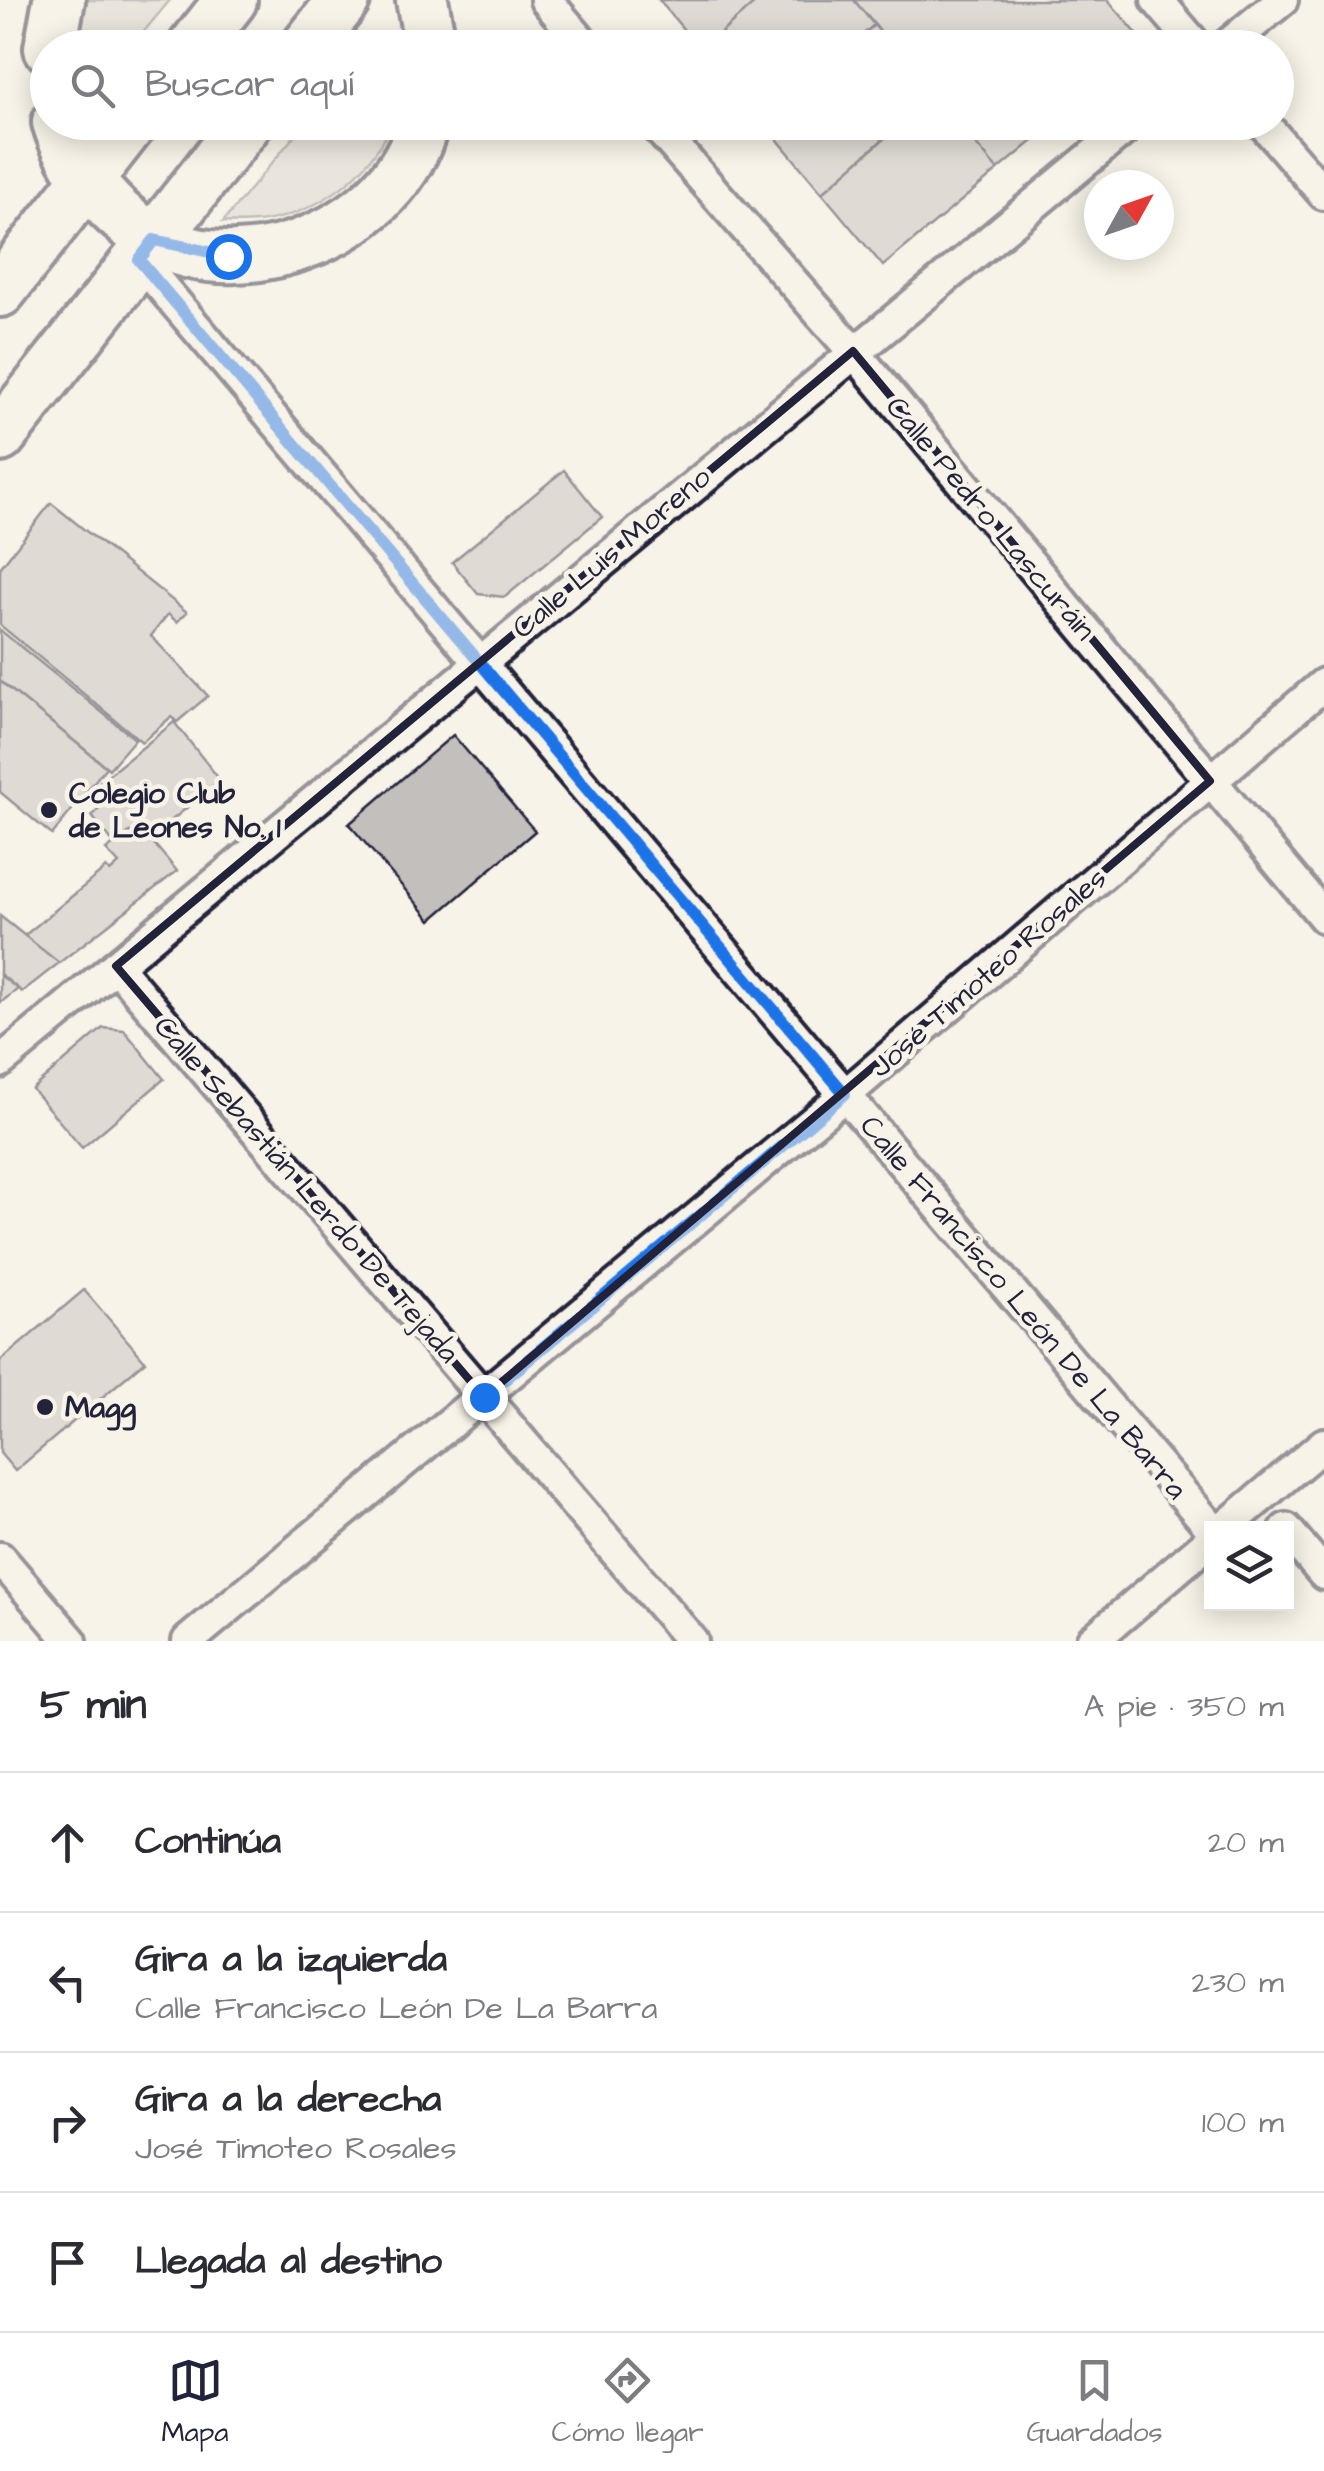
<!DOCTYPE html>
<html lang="es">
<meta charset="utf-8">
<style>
body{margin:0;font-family:"Architects Daughter",sans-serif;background:#f7f7f7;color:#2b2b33}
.controls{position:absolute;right:30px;bottom:30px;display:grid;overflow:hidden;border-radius:0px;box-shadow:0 5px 25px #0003}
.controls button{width:90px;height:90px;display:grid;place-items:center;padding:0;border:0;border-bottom:2px solid #e1e1e2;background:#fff;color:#2b2b33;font:50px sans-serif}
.compass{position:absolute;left:1084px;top:170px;width:90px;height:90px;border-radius:50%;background:#fff;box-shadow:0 5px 25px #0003;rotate:50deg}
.stop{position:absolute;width:30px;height:30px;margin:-22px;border:8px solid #1a73e8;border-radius:50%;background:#fff}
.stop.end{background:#1a73e8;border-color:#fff;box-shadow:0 2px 10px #0008}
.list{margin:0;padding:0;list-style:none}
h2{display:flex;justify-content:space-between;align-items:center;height:130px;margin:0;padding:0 40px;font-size:42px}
h2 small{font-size:32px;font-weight:400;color:#7c7c81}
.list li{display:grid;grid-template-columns:65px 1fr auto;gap:30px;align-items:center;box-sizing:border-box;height:140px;padding:0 40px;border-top:2px solid #e1e1e2}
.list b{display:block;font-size:38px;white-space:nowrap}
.list p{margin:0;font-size:32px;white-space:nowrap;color:#7c7c81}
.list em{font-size:32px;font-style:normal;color:#7c7c81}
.icon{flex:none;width:55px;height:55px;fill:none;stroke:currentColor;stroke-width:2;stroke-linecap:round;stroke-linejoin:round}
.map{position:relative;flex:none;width:1324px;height:1641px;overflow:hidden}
.search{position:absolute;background:#fff;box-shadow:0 5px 25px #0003;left:30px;right:30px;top:30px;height:110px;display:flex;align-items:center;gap:25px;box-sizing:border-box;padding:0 35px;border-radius:55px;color:#7c7c81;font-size:38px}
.sheet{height:690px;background:#fff}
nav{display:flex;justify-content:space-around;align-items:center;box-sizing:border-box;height:140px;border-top:2px solid #e1e1e2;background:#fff;font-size:28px;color:#7c7c81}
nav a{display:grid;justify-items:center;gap:5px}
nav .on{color:#22223b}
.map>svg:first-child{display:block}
.green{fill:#d8d5cf;stroke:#7d7c85;stroke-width:2.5}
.building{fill:#c2bfbd;stroke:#22223b;stroke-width:2.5}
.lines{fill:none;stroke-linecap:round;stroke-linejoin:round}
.street-casing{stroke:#22223b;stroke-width:38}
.primary-casing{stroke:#22223b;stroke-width:58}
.street{stroke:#f7f3e8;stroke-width:30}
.primary{stroke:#f7f3e8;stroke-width:50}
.route{stroke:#1a73e8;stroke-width:12}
.marked{fill:none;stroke:#22223b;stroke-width:8;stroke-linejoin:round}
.poi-dot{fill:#22223b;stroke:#f7f3e8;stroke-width:4}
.labels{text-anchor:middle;stroke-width:9;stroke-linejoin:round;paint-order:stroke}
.street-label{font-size:30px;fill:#22223b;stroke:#f7f3e8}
.poi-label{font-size:30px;font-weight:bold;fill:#22223b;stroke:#f7f3e8;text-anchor:start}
</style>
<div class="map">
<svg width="1324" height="1641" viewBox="0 0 1324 1641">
<rect width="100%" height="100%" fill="#f7f3e8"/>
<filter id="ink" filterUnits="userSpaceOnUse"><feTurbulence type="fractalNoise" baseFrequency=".01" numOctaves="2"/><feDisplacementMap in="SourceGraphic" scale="20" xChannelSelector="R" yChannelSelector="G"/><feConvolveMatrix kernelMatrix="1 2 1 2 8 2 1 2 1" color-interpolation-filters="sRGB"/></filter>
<g filter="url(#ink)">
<g class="green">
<path d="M87 0H170L131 47H77Z"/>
<path d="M305 123H392C363 188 295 229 223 222Z"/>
</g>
<g class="building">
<path d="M659 0H758L704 48H699Z"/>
<path d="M758 0H854L874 25 848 48H704Z"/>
<path d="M854 0H1108L1137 34 1136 48H894Z"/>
<path d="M874 25 894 48H848Z"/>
<path d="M763 122H903L822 193Z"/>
<path d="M903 122H957L998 170 883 266 822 193Z"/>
<path d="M957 122H1056L998 170Z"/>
<path d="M564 470 602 517 505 597 478 594 452 562Z"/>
<path d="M51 503 187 612 177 622 168 614 151 636 208 696 177 722 171 717 142 742 0 625V568Z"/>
<path d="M0 630 135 739 109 769 0 681Z"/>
<path d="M0 681 106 767 52 835 0 792Z"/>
<path d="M174 722 220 780 142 845 130 832 114 844 92 816 104 804 91 789Z"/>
<path d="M453 735 535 831 431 920 349 824Z"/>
<path d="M130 832 142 845 150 839 177 871 59 963 24 936 106 868 110 872 119 864 106 850Z"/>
<path d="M0 916 59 963 22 992 0 974Z"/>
<path d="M0 975 18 989 0 1003Z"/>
<path d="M103 1028 124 1030 164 1079 82 1148 32 1089Z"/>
<path d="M84 1290 145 1361 15 1471 0 1453V1361Z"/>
</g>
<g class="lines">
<defs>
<g id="street">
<path d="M546 0 587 48"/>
<path d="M1157 0 1198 48"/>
<path d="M1224 48 1282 0"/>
<path d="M653 122 853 351 1324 917"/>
<path d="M1262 122 1324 194"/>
<path d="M139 260 1212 1529"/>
<path d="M116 966 692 1641"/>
<path d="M0 1062 1133 122"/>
<path d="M1224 1528 1324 1444"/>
<path d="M1286 1529 1324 1574"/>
<path d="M0 1558 71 1641"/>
<path d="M188 1641 845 1095 1324 684"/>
<path d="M1092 1641 1212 1539"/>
</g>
<g id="primary">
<path d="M422 0 431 48"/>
<path d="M50 48 59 0"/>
<path d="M193 48 231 0"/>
<path d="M306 48 344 0"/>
<path d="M58 122C72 168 112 217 154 239 248 290 398 228 423 122"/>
<path d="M0 291 132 122"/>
<path d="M0 436 247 122"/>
</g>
</defs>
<use href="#street" class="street-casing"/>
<use href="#primary" class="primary-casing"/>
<use href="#street" class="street"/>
<use href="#primary" class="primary"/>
</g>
</g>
<g class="lines" filter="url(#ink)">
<path class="route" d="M228 256 154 240 139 260 845 1094 484 1397"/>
</g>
<path d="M0 0H1324V1641H0ZM853 351 1210 781 484 1397 116 966Z" fill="#f7f3e8" fill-opacity=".55" fill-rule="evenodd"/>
<path class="marked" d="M853 351 1210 781 484 1397 116 966Z"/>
<g class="poi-dot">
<circle cx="49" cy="810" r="10"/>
<circle cx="45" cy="1407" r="10"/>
</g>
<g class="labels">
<g class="street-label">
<text transform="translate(991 518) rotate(50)" y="10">Calle Pedro Lascuráin</text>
<text transform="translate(611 552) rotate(-40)" y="10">Calle Luis Moreno</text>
<text transform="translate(988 972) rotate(-41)" y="10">José Timoteo Rosales</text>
<text transform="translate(307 1189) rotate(49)" y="10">Calle Sebastián Lerdo De Tejada</text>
<text transform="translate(1024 1307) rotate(50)" y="10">Calle Francisco León De La Barra</text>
</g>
<g class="poi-label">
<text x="69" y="803">Colegio Club<tspan x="69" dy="34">de Leones No. 1</tspan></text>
<text x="65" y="1417">Magg</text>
</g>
</g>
</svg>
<div class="controls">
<button><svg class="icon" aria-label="layers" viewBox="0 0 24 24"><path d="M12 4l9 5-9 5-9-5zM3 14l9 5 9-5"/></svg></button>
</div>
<svg class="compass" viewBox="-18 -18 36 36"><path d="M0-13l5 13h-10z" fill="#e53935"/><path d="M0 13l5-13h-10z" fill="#7c7c81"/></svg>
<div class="stop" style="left:228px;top:256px"></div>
<div class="stop end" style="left:484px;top:1397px"></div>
<div class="search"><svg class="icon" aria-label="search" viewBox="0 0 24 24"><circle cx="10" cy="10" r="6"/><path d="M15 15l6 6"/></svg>Buscar aquí</div>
</div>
<section class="sheet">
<h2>5 min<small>A pie · 350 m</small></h2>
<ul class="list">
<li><svg class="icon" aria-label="ahead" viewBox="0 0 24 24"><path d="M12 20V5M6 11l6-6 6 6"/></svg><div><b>Continúa</b></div><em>20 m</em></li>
<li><svg class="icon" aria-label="left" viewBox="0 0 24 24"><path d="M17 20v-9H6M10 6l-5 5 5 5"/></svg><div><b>Gira a la izquierda</b><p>Calle Francisco León De La Barra</p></div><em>230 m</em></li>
<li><svg class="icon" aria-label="right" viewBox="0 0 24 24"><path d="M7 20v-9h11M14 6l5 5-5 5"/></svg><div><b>Gira a la derecha</b><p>José Timoteo Rosales</p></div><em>100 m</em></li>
<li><svg class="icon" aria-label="arrive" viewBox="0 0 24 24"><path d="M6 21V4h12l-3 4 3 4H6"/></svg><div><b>Llegada al destino</b></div></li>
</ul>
</section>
<nav>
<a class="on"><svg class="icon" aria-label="map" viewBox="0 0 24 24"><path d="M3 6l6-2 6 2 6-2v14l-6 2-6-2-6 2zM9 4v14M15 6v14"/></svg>Mapa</a>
<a><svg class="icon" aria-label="directions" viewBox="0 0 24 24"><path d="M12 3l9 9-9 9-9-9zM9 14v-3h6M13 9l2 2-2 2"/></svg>Cómo llegar</a>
<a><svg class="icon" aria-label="saved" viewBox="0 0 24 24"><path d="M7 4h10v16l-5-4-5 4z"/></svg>Guardados</a>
</nav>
